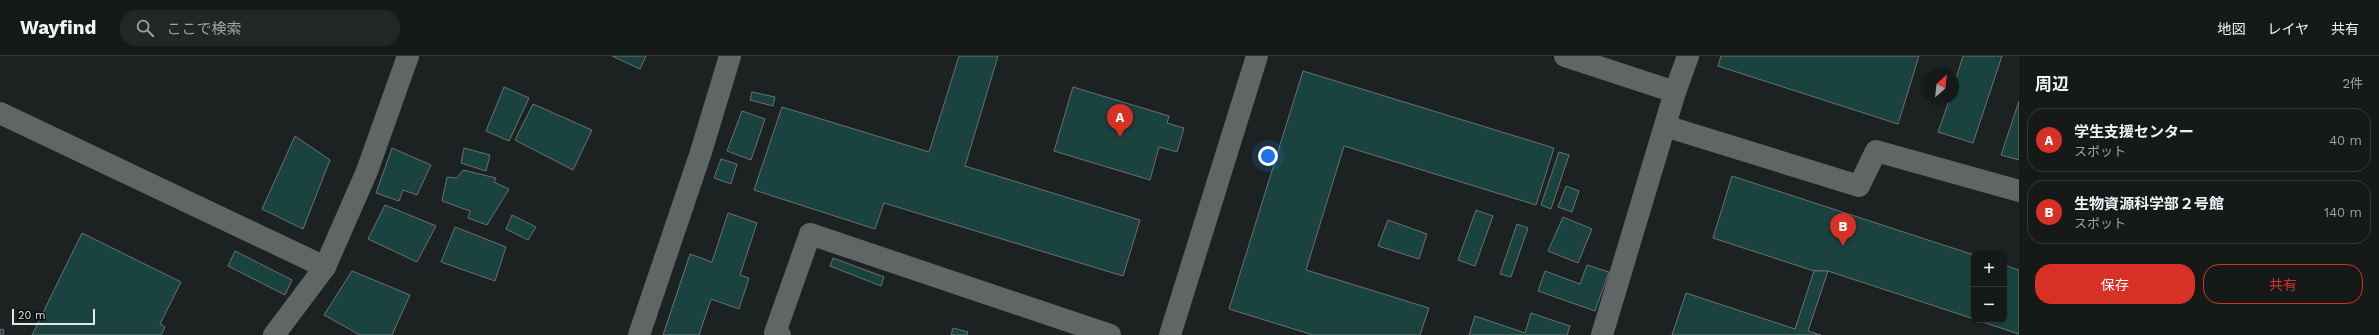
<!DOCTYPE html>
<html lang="ja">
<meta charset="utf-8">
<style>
body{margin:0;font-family:"Work Sans","Noto Sans JP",sans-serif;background:#222726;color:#f1f3f6}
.controls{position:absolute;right:12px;bottom:12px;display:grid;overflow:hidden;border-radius:8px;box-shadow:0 1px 3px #0004}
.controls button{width:36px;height:36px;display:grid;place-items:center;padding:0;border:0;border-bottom:1px solid #343838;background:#151a19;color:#f1f3f6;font:20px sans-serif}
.compass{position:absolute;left:1923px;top:12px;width:36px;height:36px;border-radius:50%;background:#151a19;box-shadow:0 1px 3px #0004;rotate:27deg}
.scale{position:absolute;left:12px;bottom:10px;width:83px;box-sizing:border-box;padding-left:4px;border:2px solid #e2e6e6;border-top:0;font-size:11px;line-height:14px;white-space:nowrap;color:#e2e6e6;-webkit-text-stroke:3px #080b0a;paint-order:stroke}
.you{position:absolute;left:1268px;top:100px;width:14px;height:14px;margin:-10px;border:3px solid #fff;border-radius:50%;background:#1a73e8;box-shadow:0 0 0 6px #1a73e833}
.badge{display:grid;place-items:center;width:26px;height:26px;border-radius:50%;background:#d93025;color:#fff;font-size:13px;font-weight:700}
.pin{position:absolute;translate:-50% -33px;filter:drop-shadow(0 1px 2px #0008)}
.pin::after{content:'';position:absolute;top:21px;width:14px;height:12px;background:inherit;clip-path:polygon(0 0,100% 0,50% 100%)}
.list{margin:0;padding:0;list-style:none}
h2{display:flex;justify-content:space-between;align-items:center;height:52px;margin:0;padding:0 16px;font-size:17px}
h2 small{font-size:13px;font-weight:400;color:#9da1a2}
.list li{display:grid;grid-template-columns:26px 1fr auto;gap:12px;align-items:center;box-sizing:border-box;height:64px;margin:0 8px 8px;padding:0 8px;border:1px solid #343838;border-radius:16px}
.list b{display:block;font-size:15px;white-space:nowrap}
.list p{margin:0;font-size:13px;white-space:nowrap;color:#9da1a2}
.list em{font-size:13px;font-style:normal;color:#9da1a2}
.actions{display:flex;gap:8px;padding:12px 16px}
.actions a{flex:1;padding:9px 0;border:1px solid #d93025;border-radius:16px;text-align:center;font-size:14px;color:#d93025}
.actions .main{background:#d93025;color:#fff}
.icon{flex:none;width:22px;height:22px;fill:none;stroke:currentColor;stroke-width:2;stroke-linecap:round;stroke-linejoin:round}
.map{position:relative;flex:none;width:2019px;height:279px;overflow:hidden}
header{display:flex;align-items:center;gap:24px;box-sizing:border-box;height:56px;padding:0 20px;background:#151a19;border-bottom:1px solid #343838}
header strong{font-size:19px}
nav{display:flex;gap:22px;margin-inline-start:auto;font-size:14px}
.search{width:280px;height:36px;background:#222726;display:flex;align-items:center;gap:10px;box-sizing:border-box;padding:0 14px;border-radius:16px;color:#9da1a2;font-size:15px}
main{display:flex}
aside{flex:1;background:#151a19}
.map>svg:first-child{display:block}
.building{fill:#1a423e;stroke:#6a7171}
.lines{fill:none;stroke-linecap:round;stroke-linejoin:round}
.minor{stroke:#5f6665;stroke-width:22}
</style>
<header>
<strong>Wayfind</strong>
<div class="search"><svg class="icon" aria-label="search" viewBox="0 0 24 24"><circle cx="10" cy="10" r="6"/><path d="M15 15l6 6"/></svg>ここで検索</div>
<nav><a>地図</a><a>レイヤ</a><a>共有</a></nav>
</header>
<main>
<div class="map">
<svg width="2019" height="279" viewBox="0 0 2019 279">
<rect width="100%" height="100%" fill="#1c2221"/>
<g class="building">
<path d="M612 0H646L640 13Z"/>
<path d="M959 0H998L965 110 1140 164 1123 220 884 147 875 173 754 134 782 51 929 96Z"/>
<path d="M1721 0H1919L1898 68 1718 10Z"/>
<path d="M1963 0H2002L1973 87 1938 76 1950 42H1953V32Z"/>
<path d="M1303 15 1554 92 1536 149 1344 90 1306 214 1429 252 1420 279H1313L1229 253Z"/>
<path d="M504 31 529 42 509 85 486 75Z"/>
<path d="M1073 31 1169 60 1167 67 1184 72 1177 96 1159 91 1150 124 1054 95Z"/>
<path d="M752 36 775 41 773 50 750 44Z"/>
<path d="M2019 45V104L2001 99Z"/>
<path d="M533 48 592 74 573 114 515 84Z"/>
<path d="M742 55 765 63 751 104 727 95Z"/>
<path d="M295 80 330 104 303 173 262 153Z"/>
<path d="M392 92 431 109 417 139 403 134 399 145 376 137Z"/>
<path d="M464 92 490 99 486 115 461 107Z"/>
<path d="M1559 96 1569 99 1551 153 1541 149Z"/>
<path d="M721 103 737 108 731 128 714 122Z"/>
<path d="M463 114 496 122 494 126 509 133 487 169 468 162 470 155 442 145 447 121 457 122Z"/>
<path d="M1732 120 1974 199V263L1828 215H1814L1713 182Z"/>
<path d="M1566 130 1579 135 1572 156 1558 151Z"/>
<path d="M385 149 436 170 417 206 368 183Z"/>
<path d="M1476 154 1493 160 1475 210 1458 204Z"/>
<path d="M728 157 757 167 740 219 749 222 739 253 711 243 699 279H663L690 198 712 206Z"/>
<path d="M512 159 536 171 528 184 506 173Z"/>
<path d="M1563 161 1592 173 1578 207 1548 195Z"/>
<path d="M1388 164 1427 178 1419 203 1378 190Z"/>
<path d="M1517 168 1528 172 1511 221 1500 218Z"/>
<path d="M455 171 506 191 495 225 441 206Z"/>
<path d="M82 177 181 226 160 268 165 271 161 279H32Z"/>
<path d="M235 195 292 224 285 239 228 210Z"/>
<path d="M833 202 884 221 881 230 830 210Z"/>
<path d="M1587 209 1609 216 1595 255 1538 235 1545 215 1580 228Z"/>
<path d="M2004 209 2019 214V278L1976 264H2004Z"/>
<path d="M352 215 410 239 392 279H360L324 259Z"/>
<path d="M1814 215H1828L1808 275 1821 279H1672L1686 237 1795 273Z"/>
<path d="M1531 257 1570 270 1567 279H1469L1475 260 1525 277Z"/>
<path d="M953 272 968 276 967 279H951Z"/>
<path d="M0 273 4 274 3 279H0Z"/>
</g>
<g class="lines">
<g class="minor">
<path d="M1565 0 1675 36"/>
<path d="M0 57 325 211"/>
<path d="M1665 70 1859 130 1876 95 2019 135"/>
<path d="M274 279 325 211 367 115 408 0"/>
<path d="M639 279 701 96 730 0"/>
<path d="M780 279 775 277 810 178 1110 279"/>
<path d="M1170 279 1257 0"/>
<path d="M1602 279 1675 36 1688 0"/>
</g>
</g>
</svg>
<div class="controls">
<button>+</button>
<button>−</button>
</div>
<svg class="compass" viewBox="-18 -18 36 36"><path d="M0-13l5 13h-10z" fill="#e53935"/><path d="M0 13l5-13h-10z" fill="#9da1a2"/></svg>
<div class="scale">20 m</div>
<div class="you"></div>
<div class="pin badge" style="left:1120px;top:81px">A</div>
<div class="pin badge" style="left:1843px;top:190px">B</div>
</div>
<aside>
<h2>周辺<small>2件</small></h2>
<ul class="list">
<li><span class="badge">A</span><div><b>学生支援センター</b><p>スポット</p></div><em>40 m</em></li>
<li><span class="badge">B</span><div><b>生物資源科学部２号館</b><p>スポット</p></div><em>140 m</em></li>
</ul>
<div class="actions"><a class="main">保存</a><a>共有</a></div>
</aside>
</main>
